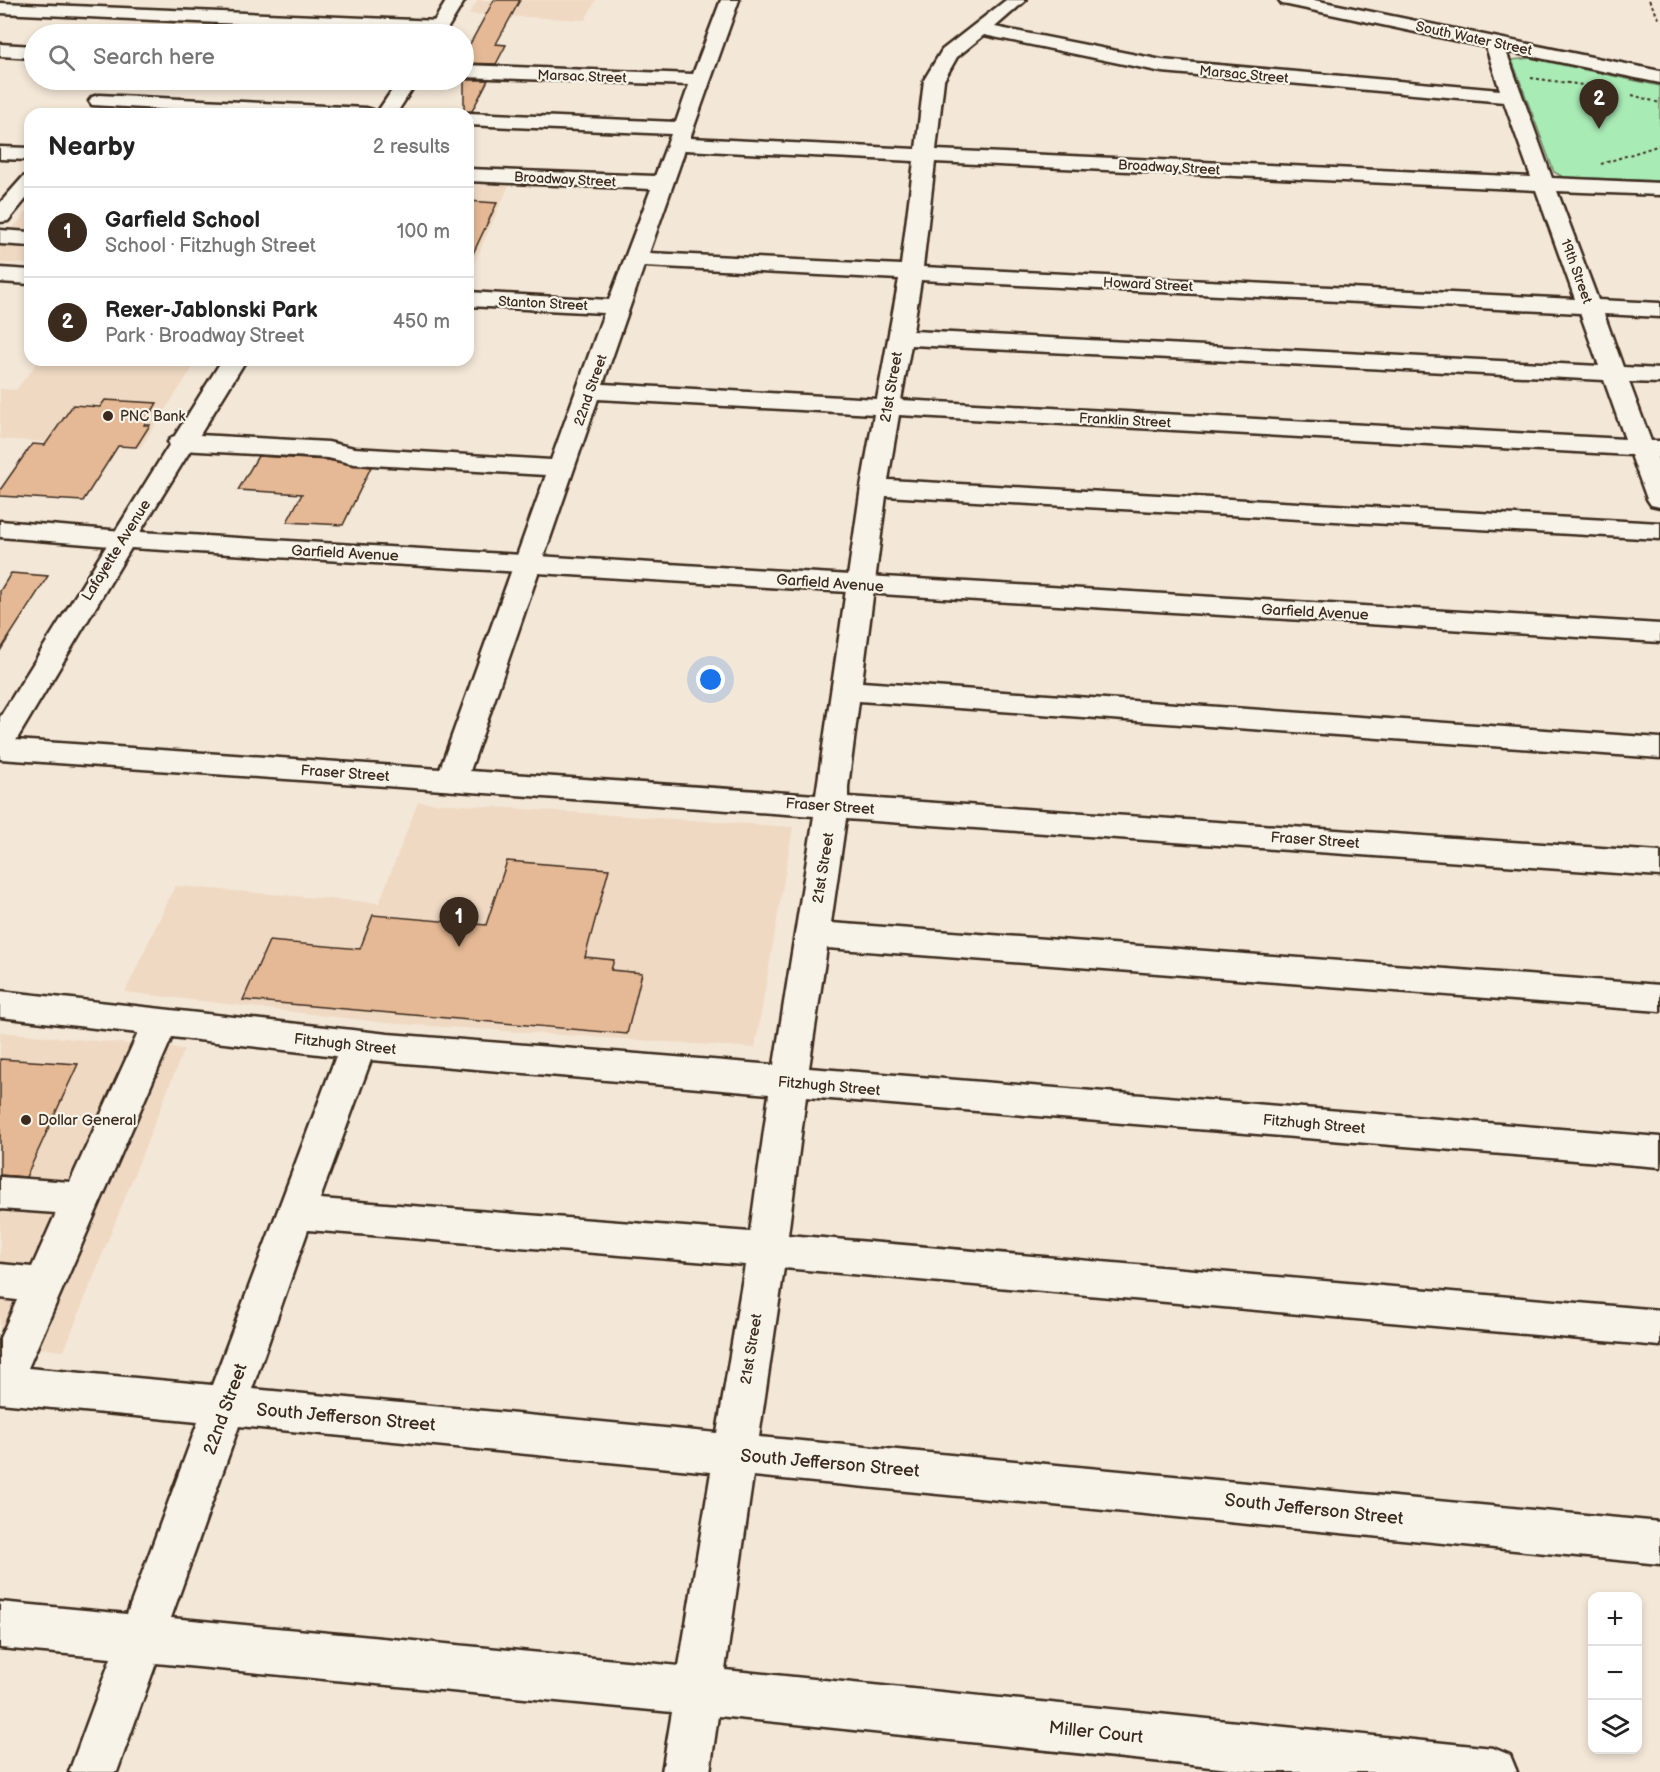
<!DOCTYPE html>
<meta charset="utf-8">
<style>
body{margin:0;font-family:"Balsamiq Sans",sans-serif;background:#f2f2f2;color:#222}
.controls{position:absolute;right:18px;bottom:18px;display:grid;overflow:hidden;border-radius:12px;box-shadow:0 3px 9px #0003}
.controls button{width:54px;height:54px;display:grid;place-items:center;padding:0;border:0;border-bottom:2px solid #e0e0e0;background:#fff;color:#222;font:30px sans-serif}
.you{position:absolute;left:711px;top:680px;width:21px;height:21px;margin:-15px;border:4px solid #fff;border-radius:50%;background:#1a73e8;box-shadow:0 0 0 9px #1a73e833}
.badge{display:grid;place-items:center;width:39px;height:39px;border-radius:50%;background:#3b2a1e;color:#fff;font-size:20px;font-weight:700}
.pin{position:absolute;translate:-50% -50px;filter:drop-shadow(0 2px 3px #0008)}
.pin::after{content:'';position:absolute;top:32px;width:21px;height:18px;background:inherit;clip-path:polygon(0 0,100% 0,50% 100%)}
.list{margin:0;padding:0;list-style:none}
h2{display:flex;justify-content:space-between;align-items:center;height:78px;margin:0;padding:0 24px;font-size:26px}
h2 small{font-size:20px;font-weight:400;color:#767676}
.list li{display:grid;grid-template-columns:39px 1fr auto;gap:18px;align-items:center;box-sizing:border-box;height:90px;padding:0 24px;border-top:2px solid #e0e0e0}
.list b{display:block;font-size:22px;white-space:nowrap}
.list p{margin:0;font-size:20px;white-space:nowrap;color:#767676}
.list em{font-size:20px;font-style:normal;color:#767676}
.icon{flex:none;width:33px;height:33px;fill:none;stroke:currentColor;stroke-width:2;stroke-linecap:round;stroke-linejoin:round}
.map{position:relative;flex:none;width:1660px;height:1772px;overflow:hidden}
.search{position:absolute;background:#fff;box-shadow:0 3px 9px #0003;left:24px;top:24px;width:450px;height:66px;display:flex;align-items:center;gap:15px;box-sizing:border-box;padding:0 21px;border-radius:33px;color:#767676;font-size:22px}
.panel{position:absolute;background:#fff;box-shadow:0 3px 9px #0003;left:24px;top:108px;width:450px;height:258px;border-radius:18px}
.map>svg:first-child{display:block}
.built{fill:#efd9c3}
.green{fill:#a8ebb5;stroke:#728a6a;stroke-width:1.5}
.building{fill:#e5b995;stroke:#3b2a1e;stroke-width:1.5}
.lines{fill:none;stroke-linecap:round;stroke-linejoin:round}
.minor-casing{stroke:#3b2a1e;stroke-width:5}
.major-casing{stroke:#3b2a1e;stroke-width:5}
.path{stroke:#3b2a1e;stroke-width:2;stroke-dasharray:3 3;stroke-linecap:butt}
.minor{fill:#f7f3e8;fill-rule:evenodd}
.major{fill:#f7f3e8;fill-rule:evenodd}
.poi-dot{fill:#3b2a1e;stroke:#f7f3e8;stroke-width:2}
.labels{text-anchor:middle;stroke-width:4.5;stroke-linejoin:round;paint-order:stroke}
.far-street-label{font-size:14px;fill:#3b2a1e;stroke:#f7f3e8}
.far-poi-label{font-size:14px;fill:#3b2a1e;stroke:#f7f3e8;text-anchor:start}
.street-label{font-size:15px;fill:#3b2a1e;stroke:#f7f3e8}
.poi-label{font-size:15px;fill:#3b2a1e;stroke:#f7f3e8;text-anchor:start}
.near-street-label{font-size:18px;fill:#3b2a1e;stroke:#f7f3e8}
</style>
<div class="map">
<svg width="1660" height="1772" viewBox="0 0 1660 1772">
<rect width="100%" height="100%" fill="#f3e7d7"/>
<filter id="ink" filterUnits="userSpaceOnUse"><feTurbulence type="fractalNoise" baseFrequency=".0167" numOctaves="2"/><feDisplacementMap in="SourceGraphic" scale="12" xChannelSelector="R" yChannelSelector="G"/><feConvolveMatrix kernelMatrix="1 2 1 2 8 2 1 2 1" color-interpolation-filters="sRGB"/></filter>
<g filter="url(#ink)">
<g class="built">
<path d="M478 0H596L585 20 469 14Z"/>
<path d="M468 183 509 185 468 277Z"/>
<path d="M30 208V264L0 263V243Z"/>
<path d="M39 360H198L140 448 0 439V389L16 390Z"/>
<path d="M418 802 793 827 755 1048 387 1023 125 992 175 886 379 903Z"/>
<path d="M0 1032 184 1049 64 1351 0 1343Z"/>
</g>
<path class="green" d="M1530 58 1660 86V181L1563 177 1554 172 1512 60Z"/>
<g class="building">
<path d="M494 0H520L496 44 506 45 496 64 464 63V55Z"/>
<path d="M464 80H488L472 111 464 112Z"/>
<path d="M468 201 497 203 468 264Z"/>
<path d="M105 400 157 403 144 425H150L136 447 118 446 83 501 0 496V490L32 444 45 445 73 405 100 407Z"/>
<path d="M258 456 328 460 371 467 343 525 287 522 302 494 238 490Z"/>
<path d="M11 573 48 576 0 651V591Z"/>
<path d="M507 861 609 869 585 957 614 960 611 970 642 973 627 1034 243 1000 269 941 360 949 373 915 486 925Z"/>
<path d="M0 1059 78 1064 26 1177 0 1175Z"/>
</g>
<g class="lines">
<defs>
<g id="minor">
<path d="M721 0H739L690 138 916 149 924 80 942 50 1006 0H1026L995 27 1162 60 1500 90 1486 47 1288 5 1282 4 1279 0H1314L1660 71V83L1506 51 1552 178 1660 183V195L1557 191 1598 300 1660 303V317L1604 314 1623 367 1660 369V383L1629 382 1651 441H1660V457H1657L1660 464V507L1651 505 1647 499 1631 455 899 415 888 480 1660 523V539L886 496 862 682 1660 738V758L859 701 848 787V797L1660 852V876L846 819 831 923 1660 985V1011L827 948 809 1068 1660 1137V1167L806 1097 788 1235 1660 1310V1346L784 1268 759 1437 1660 1522V1564L753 1476 725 1670 1493 1748 1510 1755 1517 1772H1259L718 1716 710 1772H662L672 1712 156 1663 117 1772H69L111 1658 0 1648V1602L127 1614 198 1422 0 1403V1338L17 1300 0 1298V1264L32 1267 56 1213 0 1209V1177L70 1182 138 1033 0 1017V991L388 1034 774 1065 814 816 0 759V739L440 769 546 475 354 464 328 458 181 450 172 447 168 442 172 437 181 434 328 442 354 448 551 460 604 313 468 306V292L609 300 651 189 468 181V169L655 176 671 134 468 125V114H464L468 113 676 122 689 85 464 77V65L693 74ZM984 35 1162 72 1504 102 1531 177 936 150 944 80 957 57ZM685 150 914 161 901 265 649 253ZM935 162 1536 190 1575 299 923 267ZM644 266 899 279 877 399 603 384ZM921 280 1580 313 1599 366 913 331ZM911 345 1604 380 1625 439 901 400ZM598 399 874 414 861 487 816 795 470 771ZM172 1037 336 1056 212 1385 28 1368ZM371 1060 769 1094 750 1232 320 1199ZM308 1230 745 1265 717 1433 252 1389ZM239 1426 711 1472 679 1666 171 1618Z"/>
<path d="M0 3 439 21 445 23 448 27 445 31 439 33 0 13Z"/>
<path d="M0 44 34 46V58L0 56Z"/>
<path d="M99 95 366 108 373 110 376 114H244L92 105 89 101 92 97Z"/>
<path d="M30 175V194L8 221 0 222V203L23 177Z"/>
<path d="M0 230 30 232V246L0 244Z"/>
<path d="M0 268 30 270V284L0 282Z"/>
<path d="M0 521 123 531 133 533 137 539 133 545 123 547 0 537Z"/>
</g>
<g id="major">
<path d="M447 0H465L444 34H426Z"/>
<path d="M399 80H418L396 114H376Z"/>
<path d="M0 147 30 148V160L0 159Z"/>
<path d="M222 360H246L140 532 1660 624V642L131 548 11 749 0 752V717Z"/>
</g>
</defs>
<use href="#minor" class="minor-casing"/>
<use href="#major" class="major-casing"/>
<g class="path">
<path d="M1649 0 1660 20"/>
<path d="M1531 78 1583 85"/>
<path d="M1632 95 1660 103"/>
<path d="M1601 164 1660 145"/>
</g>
<use href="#minor" class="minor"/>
<use href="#major" class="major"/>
</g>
</g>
<g class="poi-dot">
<circle cx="108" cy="416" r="6"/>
<circle cx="26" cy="1120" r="6"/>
</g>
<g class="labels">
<g class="far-street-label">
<text transform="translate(1474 38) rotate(12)" y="5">South Water Street</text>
<text transform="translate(1244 74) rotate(5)" y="5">Marsac Street</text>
<text transform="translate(582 76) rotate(2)" y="5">Marsac Street</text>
<text transform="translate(1169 167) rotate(3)" y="5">Broadway Street</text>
<text transform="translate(565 179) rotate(3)" y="5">Broadway Street</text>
<text transform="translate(1577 271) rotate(70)" y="5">19th Street</text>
<text transform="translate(1148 284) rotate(3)" y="5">Howard Street</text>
<text transform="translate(543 303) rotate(3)" y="5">Stanton Street</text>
<text transform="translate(590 390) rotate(-71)" y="5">22nd Street</text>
<text transform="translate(1125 420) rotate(3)" y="5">Franklin Street</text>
</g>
<g class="far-poi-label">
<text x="120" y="421">PNC Bank</text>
</g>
<g class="street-label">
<text transform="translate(891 387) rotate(-80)" y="5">21st Street</text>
<text transform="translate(116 550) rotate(-58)" y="5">Lafayette Avenue</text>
<text transform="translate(345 553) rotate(3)" y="5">Garfield Avenue</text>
<text transform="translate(830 583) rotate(4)" y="5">Garfield Avenue</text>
<text transform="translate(1315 612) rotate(3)" y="5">Garfield Avenue</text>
<text transform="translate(345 773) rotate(4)" y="5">Fraser Street</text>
<text transform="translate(830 806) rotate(4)" y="5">Fraser Street</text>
<text transform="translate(1315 840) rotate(4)" y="5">Fraser Street</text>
<text transform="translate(823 868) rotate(-81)" y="5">21st Street</text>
<text transform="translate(345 1044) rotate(6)" y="5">Fitzhugh Street</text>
<text transform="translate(829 1086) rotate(5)" y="5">Fitzhugh Street</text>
<text transform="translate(1314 1124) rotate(5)" y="5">Fitzhugh Street</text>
<text transform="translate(751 1349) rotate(-81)" y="5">21st Street</text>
</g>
<g class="poi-label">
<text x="38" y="1125">Dollar General</text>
</g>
<g class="near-street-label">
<text transform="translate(225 1409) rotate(-70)" y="6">22nd Street</text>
<text transform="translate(346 1417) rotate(5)" y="6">South Jefferson Street</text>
<text transform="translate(830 1463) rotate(5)" y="6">South Jefferson Street</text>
<text transform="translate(1314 1509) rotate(6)" y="6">South Jefferson Street</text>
<text transform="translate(1096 1732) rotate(6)" y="6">Miller Court</text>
</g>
</g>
</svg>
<div class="controls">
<button>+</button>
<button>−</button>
<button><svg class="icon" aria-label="layers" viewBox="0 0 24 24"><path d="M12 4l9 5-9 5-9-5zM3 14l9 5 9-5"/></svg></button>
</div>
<div class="you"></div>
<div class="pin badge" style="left:459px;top:947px">1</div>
<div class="pin badge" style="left:1599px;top:129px">2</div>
<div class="search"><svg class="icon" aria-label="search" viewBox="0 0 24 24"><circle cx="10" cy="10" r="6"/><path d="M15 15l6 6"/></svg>Search here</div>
<section class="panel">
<h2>Nearby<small>2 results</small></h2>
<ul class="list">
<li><span class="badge">1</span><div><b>Garfield School</b><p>School · Fitzhugh Street</p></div><em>100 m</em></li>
<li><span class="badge">2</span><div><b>Rexer-Jablonski Park</b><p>Park · Broadway Street</p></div><em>450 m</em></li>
</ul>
</section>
</div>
